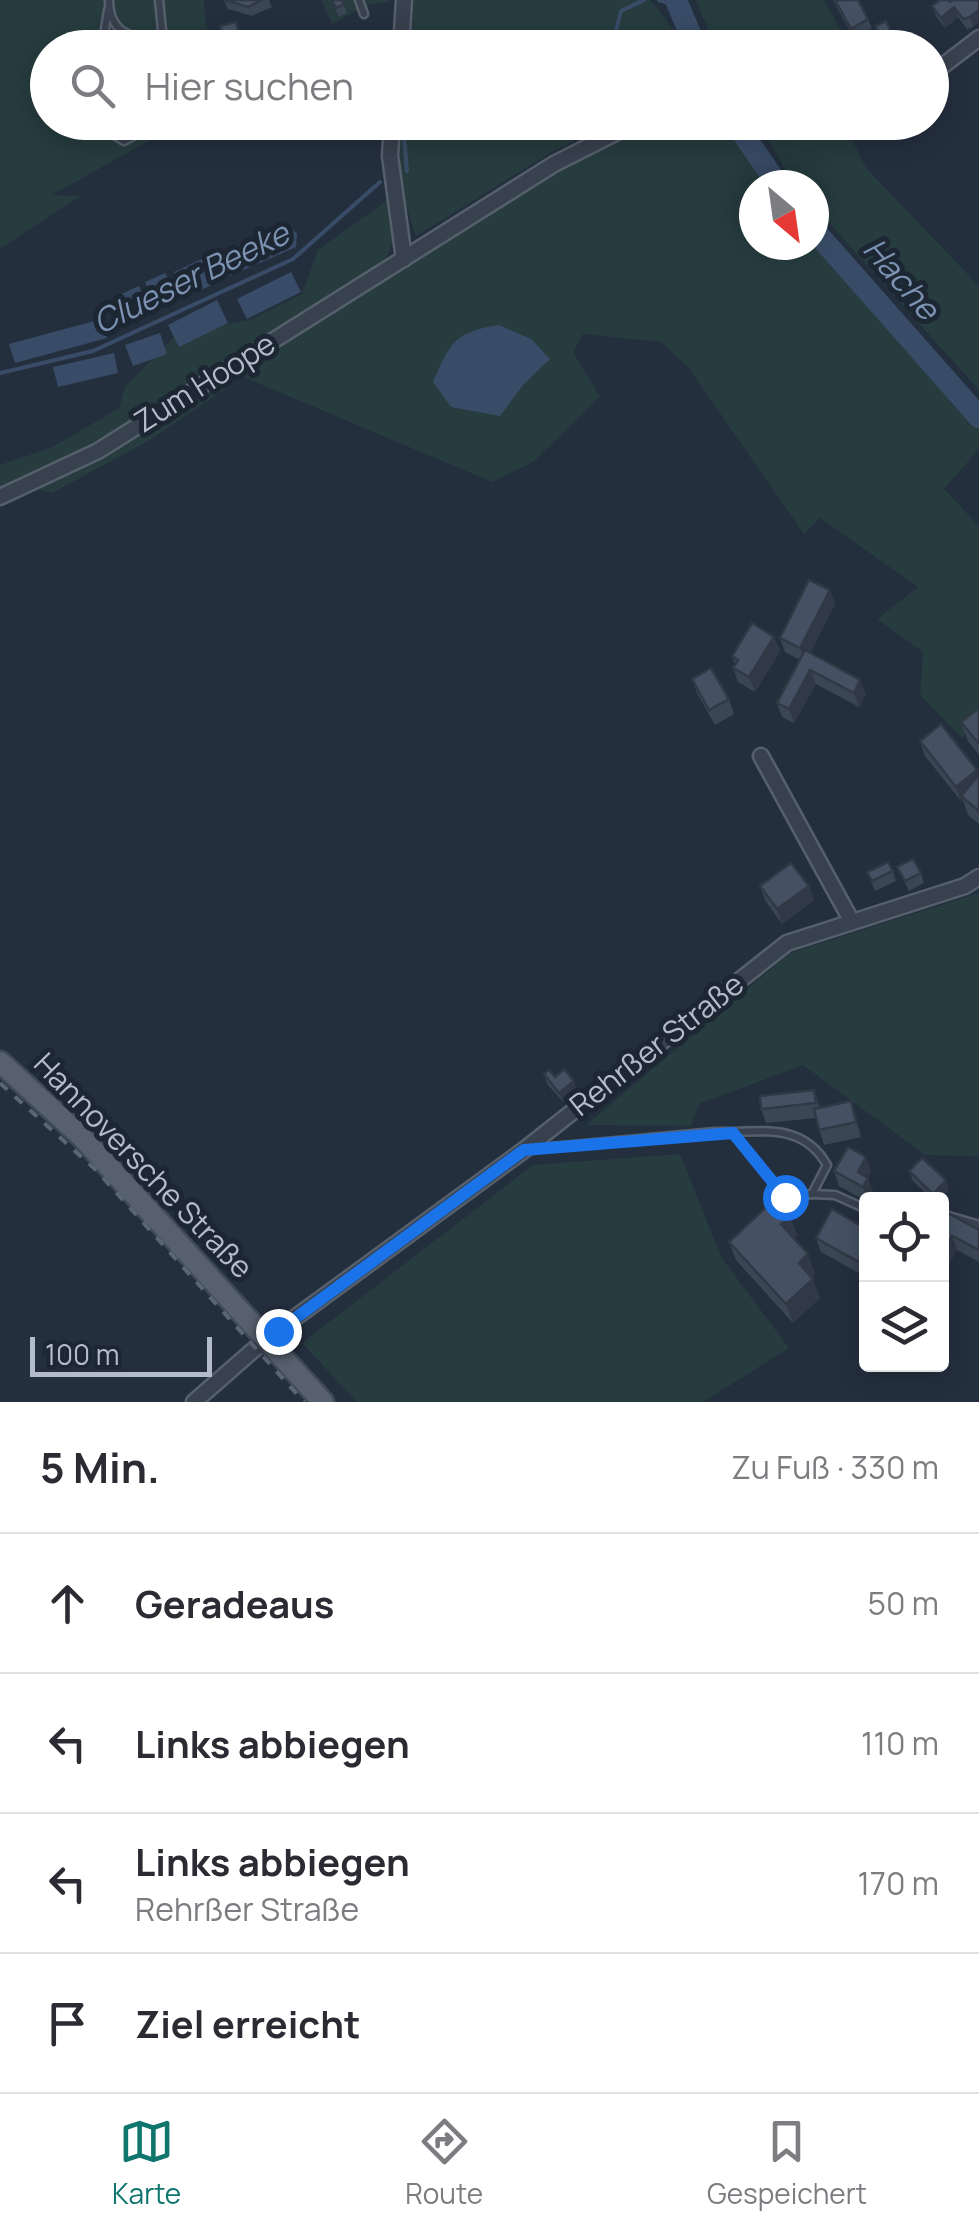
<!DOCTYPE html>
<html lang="de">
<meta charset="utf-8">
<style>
body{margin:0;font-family:Manrope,sans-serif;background:#f2f2f3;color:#2b2b33}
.controls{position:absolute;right:30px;bottom:30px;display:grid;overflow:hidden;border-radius:10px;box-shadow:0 5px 25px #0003}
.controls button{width:90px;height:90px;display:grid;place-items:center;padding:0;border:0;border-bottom:2px solid #e1e1e2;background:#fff;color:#2b2b33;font:50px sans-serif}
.compass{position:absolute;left:739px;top:170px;width:90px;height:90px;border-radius:50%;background:#fff;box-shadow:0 5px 25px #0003;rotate:151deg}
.scale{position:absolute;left:30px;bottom:25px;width:182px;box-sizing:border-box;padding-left:10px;border:5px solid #b4bcc9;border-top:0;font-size:28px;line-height:35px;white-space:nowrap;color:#b4bcc9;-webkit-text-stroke:8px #1d2633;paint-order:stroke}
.stop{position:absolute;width:30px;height:30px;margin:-22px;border:8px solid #1a73e8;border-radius:50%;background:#fff}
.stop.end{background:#1a73e8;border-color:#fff;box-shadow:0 2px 10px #0008}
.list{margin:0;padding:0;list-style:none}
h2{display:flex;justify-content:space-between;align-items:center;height:130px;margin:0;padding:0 40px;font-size:42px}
h2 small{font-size:32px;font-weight:400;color:#7c7c81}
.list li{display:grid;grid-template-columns:65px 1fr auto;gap:30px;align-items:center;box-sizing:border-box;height:140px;padding:0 40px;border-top:2px solid #e1e1e2}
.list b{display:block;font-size:38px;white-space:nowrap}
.list p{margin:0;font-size:32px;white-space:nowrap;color:#7c7c81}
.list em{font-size:32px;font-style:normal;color:#7c7c81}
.icon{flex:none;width:55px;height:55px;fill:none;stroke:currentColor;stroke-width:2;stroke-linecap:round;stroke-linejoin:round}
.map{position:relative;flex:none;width:979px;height:1402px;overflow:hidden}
.search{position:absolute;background:#fff;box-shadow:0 5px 25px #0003;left:30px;right:30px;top:30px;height:110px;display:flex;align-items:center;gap:25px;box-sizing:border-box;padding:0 35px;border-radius:55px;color:#7c7c81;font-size:38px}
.sheet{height:690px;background:#fff}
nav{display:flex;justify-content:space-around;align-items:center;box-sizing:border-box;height:140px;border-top:2px solid #e1e1e2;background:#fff;font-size:28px;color:#7c7c81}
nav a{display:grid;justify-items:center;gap:5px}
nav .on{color:#0f766e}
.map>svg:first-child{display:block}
.green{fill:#263c3f}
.water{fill:#394c67}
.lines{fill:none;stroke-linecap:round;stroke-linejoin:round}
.stream{stroke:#394c67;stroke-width:4}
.river{stroke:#394c67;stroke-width:22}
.service-casing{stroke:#565f6c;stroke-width:11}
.minor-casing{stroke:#565f6c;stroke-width:19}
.primary-casing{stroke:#414a57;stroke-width:25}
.service{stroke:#38414e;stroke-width:6}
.minor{stroke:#38414e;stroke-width:14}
.primary{stroke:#56606e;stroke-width:20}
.rail{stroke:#5a6575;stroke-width:4;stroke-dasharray:10 10;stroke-linecap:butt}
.wall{fill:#3b4654}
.shaded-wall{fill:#303945}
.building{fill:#455162;stroke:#303945;stroke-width:2.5}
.route{stroke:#1a73e8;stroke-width:12}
.labels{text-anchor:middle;stroke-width:10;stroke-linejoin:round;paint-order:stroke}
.street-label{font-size:30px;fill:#b4bcc9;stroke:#1d2633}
.water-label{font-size:32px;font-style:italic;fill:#7c92b1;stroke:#1d2633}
</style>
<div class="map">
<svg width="979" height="1402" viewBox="0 0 979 1402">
<rect width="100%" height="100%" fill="#242f3e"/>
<g class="green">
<path d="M0 0H204L208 47 48 48V122L181 123 52 195 80 196 0 249Z"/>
<path d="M321 0H389V2L368 5 332 24Z"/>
<path d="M414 0H650L688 47H411Z"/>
<path d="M696 0H824L846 39 829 47H798L795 34 779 41V47H715Z"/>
<path d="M397 123H611L550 153 416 236 400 187Z"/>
<path d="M655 123H726L772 185H754V245H814V239L979 424V449L944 489 979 526V724L962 738 920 695 923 652 877 619 918 587 820 518 804 534 688 367 661 342 583 334 573 352 600 397 533 462 492 482 246 378 243 369 557 168Z"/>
<path d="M759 123H844L866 168 979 286V390L814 206V185L792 182Z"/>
<path d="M389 199 393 241 385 261 95 448 0 493V465L51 448 119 408 125 387 177 334 250 320 302 294 318 250Z"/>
<path d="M224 378 228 387 150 440 52 493 38 489Z"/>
<path d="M979 893V1156L925 1155 803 1065 699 1104 691 1126 586 1125 790 953Z"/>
<path d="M680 1154 721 1257 789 1348 703 1402H357L302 1343 533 1165Z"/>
</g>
<g class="water">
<path d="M288 224 297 234 296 247 230 276 222 265V252Z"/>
<path d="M206 257 218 282 186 297 174 272Z"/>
<path d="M291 272 301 292 247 319 237 299Z"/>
<path d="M165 273 177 298 156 308 145 282Z"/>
<path d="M139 286 148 308 124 318 115 297Z"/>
<path d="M217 300 228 323 179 347 168 325Z"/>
<path d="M102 319 107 338 15 363 9 344Z"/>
<path d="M499 325 531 339 550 359 524 384 500 416 451 407 433 382C450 343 454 332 499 325Z"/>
<path d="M160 333 167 354 133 366 125 345Z"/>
<path d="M114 353 118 373 58 387 53 367Z"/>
</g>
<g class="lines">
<g class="stream">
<path d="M659 0 678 6"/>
<path d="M597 48 612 46 621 11 644 0"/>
<path d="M407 171 404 136 412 122"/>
<path d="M0 373 93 351 293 259 380 182"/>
</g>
<g class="river">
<path d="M676 0 696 48"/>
<path d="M735 122 778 185"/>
<path d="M814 230 979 417"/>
</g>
<defs>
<g id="service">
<path d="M109 0C109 31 129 38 156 41L161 48"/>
<path d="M359 0 364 14"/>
<path d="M156 41 162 30 159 0"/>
<path d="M102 48 108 10"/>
<path d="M109 122 111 133 124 141 160 122"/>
<path d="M530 1149 715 1132C760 1133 802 1121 827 1165L812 1194 785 1197 733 1133"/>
<path d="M812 1194 835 1195 866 1209"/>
<path d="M942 1214 979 1225"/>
</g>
<g id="minor">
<path d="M401 48 404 0"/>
<path d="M932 74 979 38"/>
<path d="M392 122 390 156 404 259"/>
<path d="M0 497 98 451 554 164 637 122"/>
<path d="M761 756 851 920"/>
<path d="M194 1402 266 1339 524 1150 787 943 965 886 979 877"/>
</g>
<path id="primary" d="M0 1062 82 1137 323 1402"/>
</defs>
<use href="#service" class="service-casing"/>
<use href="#minor" class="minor-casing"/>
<use href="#primary" class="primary-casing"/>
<use href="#service" class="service"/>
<use href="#minor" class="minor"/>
<use href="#primary" class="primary"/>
<path class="rail" d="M0 1083 97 1171 304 1402"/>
</g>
<g class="wall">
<path d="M224 0H269L272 7 252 16 228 9Z"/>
<path d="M331 0H342L347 13 339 17Z"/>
<path d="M833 0H858L872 28 854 39Z"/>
<path d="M979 0 973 27 967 29 958 17 945 28 936 16 932 6 950 2Z"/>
<path d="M236 22 243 48H226L220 26Z"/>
<path d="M875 26 892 34 896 43 885 48Z"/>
<path d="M830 590 835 604 810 653 866 694 859 707 816 684 794 723 782 717 777 703 800 660 785 652 780 638Z"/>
<path d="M774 637 780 651 755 692 738 682 733 668 735 665 732 656Z"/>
<path d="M692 679 729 699 734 714 715 725 697 693Z"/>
<path d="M979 708V755L968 741 961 722Z"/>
<path d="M920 741 979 775V824L968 815 963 800 961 801 925 756Z"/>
<path d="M897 867 921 873 924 883 909 891Z"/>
<path d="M893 871 896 881 875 891 867 872Z"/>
<path d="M760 886H809L814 900 782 924 765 900Z"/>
<path d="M544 1074 555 1077 577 1090 563 1102 547 1084Z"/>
<path d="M814 1090 820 1108 856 1116 861 1137 824 1145 816 1118 766 1123 761 1109Z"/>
<path d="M866 1157 871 1171 868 1178 873 1192 869 1200 866 1201 839 1186 834 1171Z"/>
<path d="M909 1171 949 1190 940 1200H933L913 1181Z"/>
<path d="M942 1210 979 1230V1262L957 1250Z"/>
<path d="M790 1216 797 1235 794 1238 815 1273 811 1277 820 1298 793 1323 736 1260 729 1242Z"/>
<path d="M866 1229V1277L821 1252 816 1238Z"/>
</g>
<g class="shaded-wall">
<path d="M954 7 958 17 945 28 941 18Z"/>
<path d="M979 10V22L973 27 970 17Z"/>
<path d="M830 590 835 604 805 663 800 648Z"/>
<path d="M774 637 780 651 755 692 749 677Z"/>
<path d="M810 670 816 684 794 723 789 709Z"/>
<path d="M860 680 866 694 859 707 854 693Z"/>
<path d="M977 770 979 775V787L961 796 963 800 961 801 956 787Z"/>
<path d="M809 886 814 900 782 924 777 909Z"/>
<path d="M574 1081 577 1090 563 1102 559 1093Z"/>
<path d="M851 1101 856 1116 861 1137 856 1122Z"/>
<path d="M866 1157 871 1171 863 1187 858 1172Z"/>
<path d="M868 1178 873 1192 869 1200H867L863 1187Z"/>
<path d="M946 1180 949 1190 940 1200H936L933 1194Z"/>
<path d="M790 1216 797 1235 788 1243 781 1224Z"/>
<path d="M952 1236 957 1250 942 1279V1255Z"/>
<path d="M808 1254 815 1273 806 1282 799 1263Z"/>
<path d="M813 1279 820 1298 793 1323 786 1304Z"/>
</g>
<g class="building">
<path d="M225 0H262L248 7Z"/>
<path d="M332 0H342L344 4 336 8Z"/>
<path d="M835 0H858L868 19 851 29Z"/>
<path d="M940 0H948L950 2 953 0H979V10L970 17 963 19 954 7 941 18 932 6Z"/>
<path d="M886 21 892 34 882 39 875 26Z"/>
<path d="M236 22 240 38 224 42 220 26Z"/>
<path d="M834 37 839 46 813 48Z"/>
<path d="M877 39 882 47 872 48 869 43Z"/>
<path d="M265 40 270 48H261L258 44Z"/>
<path d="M809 580 830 590 800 648 780 638Z"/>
<path d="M752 623 774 637 749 677 733 668 738 660 732 656Z"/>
<path d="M805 650 860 680 854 693 810 670 789 709 777 703Z"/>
<path d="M711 668 729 699 709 710 692 679Z"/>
<path d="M979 708V744L961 722Z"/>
<path d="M941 724 977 770 956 787 920 741Z"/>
<path d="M978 776 979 777V811L961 796Z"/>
<path d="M913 859 921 873 905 881 897 867Z"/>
<path d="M888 862 893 871 872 881 867 872Z"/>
<path d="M791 863 809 886 777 909 760 886Z"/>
<path d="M564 1069 574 1081 559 1093 544 1074 549 1070 555 1077Z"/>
<path d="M814 1090 816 1103 761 1109 760 1096Z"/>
<path d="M851 1101 856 1122 819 1130 814 1109Z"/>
<path d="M848 1147 866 1157 858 1172 868 1178 863 1187 834 1171Z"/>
<path d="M922 1158 946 1180 933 1194 909 1171Z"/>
<path d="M775 1199 790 1216 781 1224 808 1254 799 1263 813 1279 786 1304 729 1242Z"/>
<path d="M832 1209 866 1229V1266L816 1238Z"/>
<path d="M942 1210 979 1230V1250L952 1236 942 1255Z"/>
</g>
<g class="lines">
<path class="route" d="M278 1331 524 1150 733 1133 785 1197"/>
</g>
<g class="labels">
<g class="street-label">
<text transform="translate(205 383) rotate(-32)" y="10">Zum Hoope</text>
<text transform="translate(657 1045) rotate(-38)" y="10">Rehrßer Straße</text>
<text transform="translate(143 1166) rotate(46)" y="10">Hannoversche Straße</text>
</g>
<g class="water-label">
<text transform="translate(191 278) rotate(-26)" y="11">Clueser Beeke</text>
<text transform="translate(901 279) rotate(49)" y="11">Hache</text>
</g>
</g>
</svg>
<div class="controls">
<button><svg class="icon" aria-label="locate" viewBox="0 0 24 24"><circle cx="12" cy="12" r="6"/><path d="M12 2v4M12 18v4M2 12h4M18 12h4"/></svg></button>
<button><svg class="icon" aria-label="layers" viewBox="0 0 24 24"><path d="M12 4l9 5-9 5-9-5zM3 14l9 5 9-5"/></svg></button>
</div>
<svg class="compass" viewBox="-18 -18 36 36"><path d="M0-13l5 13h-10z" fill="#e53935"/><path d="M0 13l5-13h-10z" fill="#7c7c81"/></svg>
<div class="scale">100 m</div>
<div class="stop" style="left:785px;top:1197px"></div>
<div class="stop end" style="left:278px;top:1331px"></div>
<div class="search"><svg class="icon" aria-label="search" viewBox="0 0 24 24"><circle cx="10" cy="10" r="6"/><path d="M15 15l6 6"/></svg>Hier suchen</div>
</div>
<section class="sheet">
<h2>5 Min.<small>Zu Fuß · 330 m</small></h2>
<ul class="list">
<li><svg class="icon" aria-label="ahead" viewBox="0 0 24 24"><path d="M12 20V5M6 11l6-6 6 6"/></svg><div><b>Geradeaus</b></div><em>50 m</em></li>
<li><svg class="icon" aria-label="left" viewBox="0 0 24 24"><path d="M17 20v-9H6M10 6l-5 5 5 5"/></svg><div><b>Links abbiegen</b></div><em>110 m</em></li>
<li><svg class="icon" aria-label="left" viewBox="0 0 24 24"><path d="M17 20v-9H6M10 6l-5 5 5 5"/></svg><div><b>Links abbiegen</b><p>Rehrßer Straße</p></div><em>170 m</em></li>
<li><svg class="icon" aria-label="arrive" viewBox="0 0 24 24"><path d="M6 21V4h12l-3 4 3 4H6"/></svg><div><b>Ziel erreicht</b></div></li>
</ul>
</section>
<nav>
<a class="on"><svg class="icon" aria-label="map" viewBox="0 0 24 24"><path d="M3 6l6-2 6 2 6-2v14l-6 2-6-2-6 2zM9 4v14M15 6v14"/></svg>Karte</a>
<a><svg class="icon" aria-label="directions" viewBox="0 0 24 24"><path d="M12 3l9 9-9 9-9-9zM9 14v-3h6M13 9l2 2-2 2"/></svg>Route</a>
<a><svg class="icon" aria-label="saved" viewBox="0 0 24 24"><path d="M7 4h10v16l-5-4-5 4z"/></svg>Gespeichert</a>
</nav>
